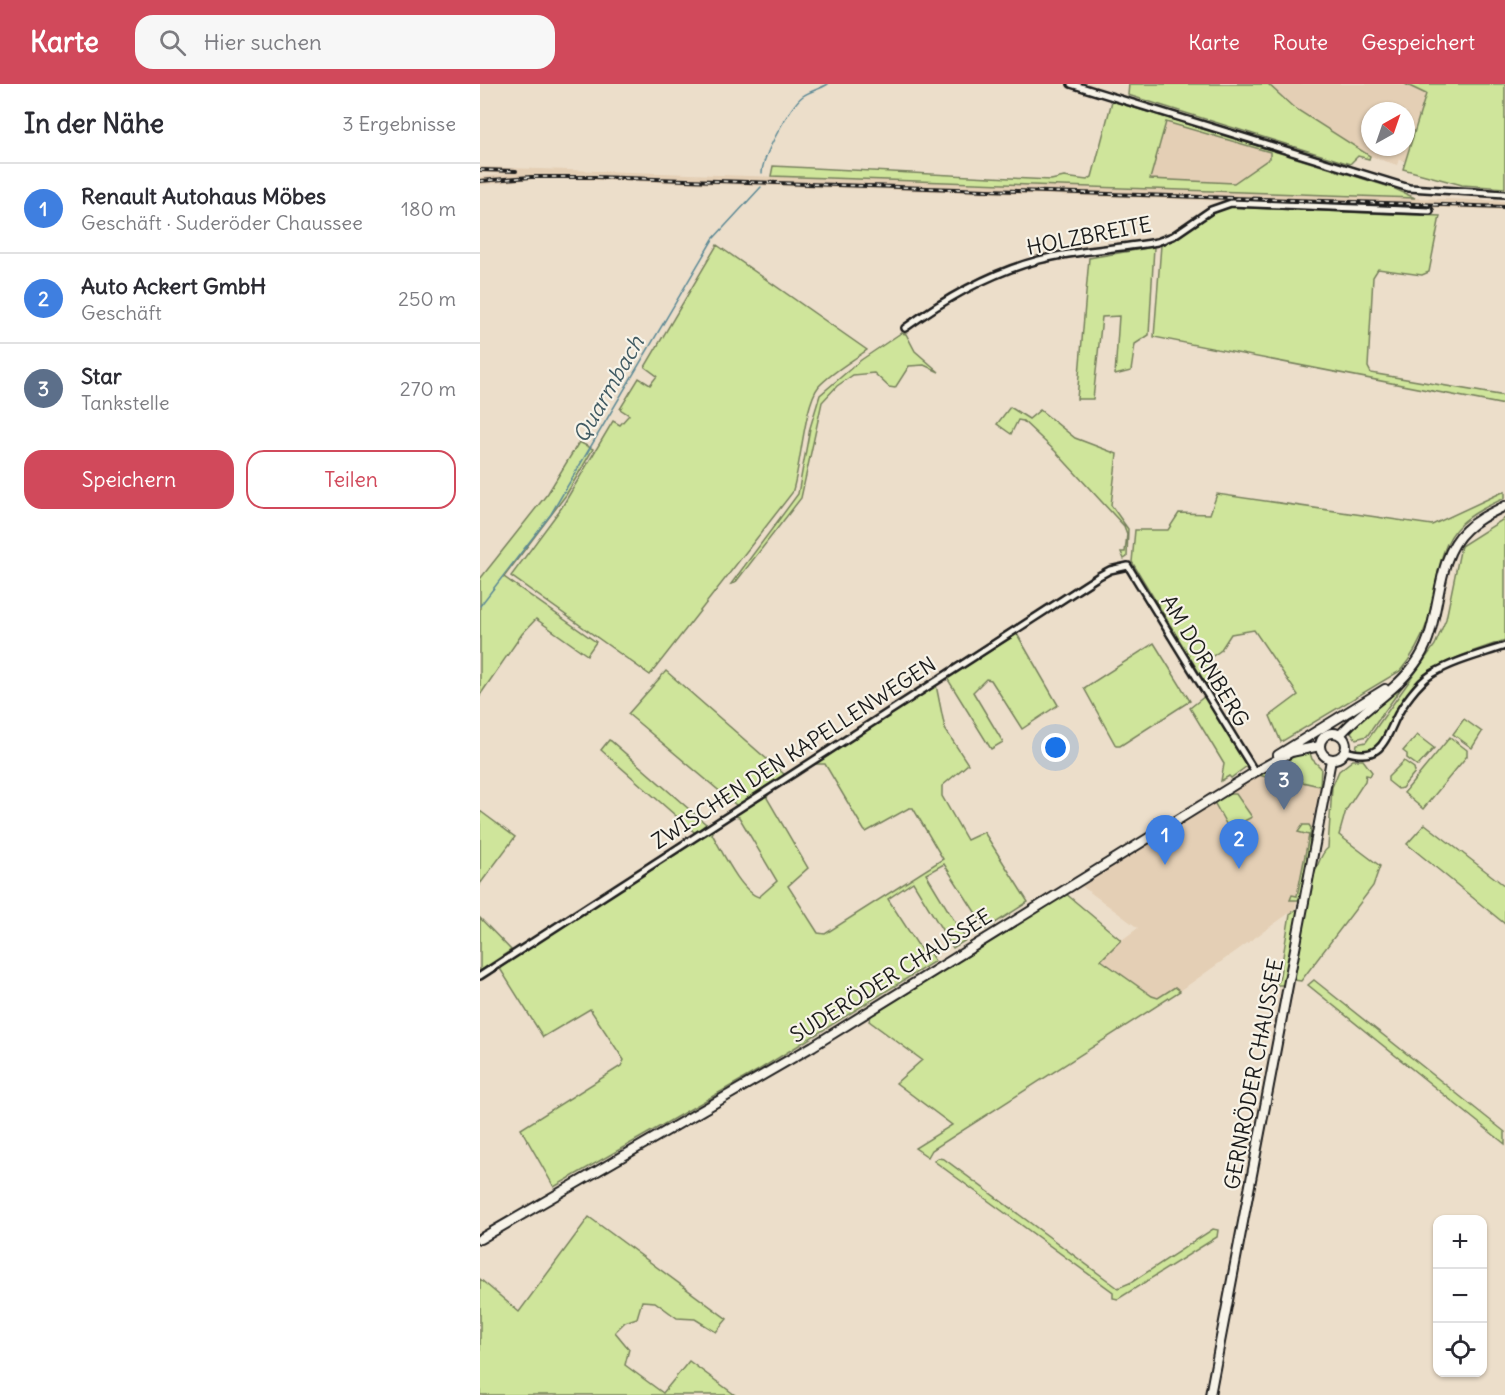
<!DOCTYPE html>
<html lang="de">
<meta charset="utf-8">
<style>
body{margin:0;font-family:Delius,sans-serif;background:#f7f7f7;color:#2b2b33}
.controls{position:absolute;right:18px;bottom:18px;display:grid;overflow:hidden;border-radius:12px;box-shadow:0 2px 4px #0004}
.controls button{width:54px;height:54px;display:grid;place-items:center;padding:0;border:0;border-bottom:2px solid #e1e1e2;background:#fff;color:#2b2b33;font:30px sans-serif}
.compass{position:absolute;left:881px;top:18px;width:54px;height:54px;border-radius:50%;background:#fff;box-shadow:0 2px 4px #0004;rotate:40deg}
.you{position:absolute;left:576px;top:664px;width:21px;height:21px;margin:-15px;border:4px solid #fff;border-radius:50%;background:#1a73e8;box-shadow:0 0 0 9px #1a73e833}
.badge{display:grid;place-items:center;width:39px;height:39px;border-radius:50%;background:#d1495b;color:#fff;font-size:20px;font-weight:700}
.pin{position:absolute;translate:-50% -50px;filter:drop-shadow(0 2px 3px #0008)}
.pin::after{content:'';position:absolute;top:32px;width:21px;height:18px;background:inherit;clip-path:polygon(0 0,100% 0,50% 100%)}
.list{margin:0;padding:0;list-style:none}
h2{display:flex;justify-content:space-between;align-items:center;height:78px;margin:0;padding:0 24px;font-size:26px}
h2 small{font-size:20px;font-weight:400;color:#7c7c81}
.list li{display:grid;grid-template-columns:39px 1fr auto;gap:18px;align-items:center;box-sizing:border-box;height:90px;padding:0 24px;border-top:2px solid #e1e1e2}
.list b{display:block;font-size:22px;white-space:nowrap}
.list p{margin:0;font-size:20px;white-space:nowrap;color:#7c7c81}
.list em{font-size:20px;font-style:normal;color:#7c7c81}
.actions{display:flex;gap:12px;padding:18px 24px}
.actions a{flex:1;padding:14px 0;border:2px solid #d1495b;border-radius:18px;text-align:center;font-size:21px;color:#d1495b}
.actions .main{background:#d1495b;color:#fff}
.icon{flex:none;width:33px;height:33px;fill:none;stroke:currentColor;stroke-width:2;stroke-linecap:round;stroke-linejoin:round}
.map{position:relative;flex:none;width:1025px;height:1311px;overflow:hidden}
header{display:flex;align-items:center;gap:36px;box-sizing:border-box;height:84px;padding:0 30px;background:#d1495b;color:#fff}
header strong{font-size:28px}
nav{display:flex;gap:33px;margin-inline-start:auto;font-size:21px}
.search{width:420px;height:54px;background:#f7f7f7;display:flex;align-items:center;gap:15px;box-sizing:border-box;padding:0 21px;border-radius:18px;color:#7c7c81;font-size:22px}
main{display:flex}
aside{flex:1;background:#fff}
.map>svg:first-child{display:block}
.built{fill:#e4cfb5;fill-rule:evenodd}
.green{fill:#cfe59b;stroke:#76805c;stroke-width:1.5;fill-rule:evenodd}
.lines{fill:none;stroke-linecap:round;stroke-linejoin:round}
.stream{stroke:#5c8995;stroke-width:1.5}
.street-casing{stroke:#1c1c1c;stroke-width:10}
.secondary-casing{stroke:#1c1c1c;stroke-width:12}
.street{stroke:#f7f3e8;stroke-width:5}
.secondary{stroke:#f7f3e8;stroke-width:8}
.rail-casing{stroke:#1c1c1c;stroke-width:4}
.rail{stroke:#f7f3e8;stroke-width:1.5;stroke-dasharray:4.5;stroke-linecap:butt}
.labels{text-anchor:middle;stroke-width:4.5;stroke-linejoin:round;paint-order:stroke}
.street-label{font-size:21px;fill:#1c1c1c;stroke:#f7f3e8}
.water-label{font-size:22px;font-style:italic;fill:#415b63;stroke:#f7f3e8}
</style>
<header>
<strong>Karte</strong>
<div class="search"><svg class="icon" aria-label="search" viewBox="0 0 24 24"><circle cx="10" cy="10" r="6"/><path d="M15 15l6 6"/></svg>Hier suchen</div>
<nav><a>Karte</a><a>Route</a><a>Gespeichert</a></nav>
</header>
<main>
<aside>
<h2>In der Nähe<small>3 Ergebnisse</small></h2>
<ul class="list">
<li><span class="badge" style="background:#3f7fe0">1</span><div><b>Renault Autohaus Möbes</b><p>Geschäft · Suderöder Chaussee</p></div><em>180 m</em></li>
<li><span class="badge" style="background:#3f7fe0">2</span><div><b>Auto Ackert GmbH</b><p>Geschäft</p></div><em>250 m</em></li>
<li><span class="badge" style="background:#5c6f8a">3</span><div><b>Star</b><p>Tankstelle</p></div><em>270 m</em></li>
</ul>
<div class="actions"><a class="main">Speichern</a><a>Teilen</a></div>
</aside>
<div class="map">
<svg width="1025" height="1311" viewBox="0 0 1025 1311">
<rect width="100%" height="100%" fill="#ecdeca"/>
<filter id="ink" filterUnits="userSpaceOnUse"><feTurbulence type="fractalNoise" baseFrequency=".0167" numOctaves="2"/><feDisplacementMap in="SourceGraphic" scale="12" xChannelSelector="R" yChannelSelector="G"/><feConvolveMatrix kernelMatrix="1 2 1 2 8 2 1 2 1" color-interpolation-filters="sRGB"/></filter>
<g filter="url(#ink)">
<g class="built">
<path d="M788 0H925L946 10 925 77 919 75 917 81 890 72 858 53 813 23ZM890 27H926V63H890Z"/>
<path d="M687 38 790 68 791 74 754 99 670 95Z"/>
<path d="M0 83 1025 117V126L83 95H53L0 101V93L29 90 0 89Z"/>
<path d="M779 690 803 697 804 694 840 702 815 825 700 907 695 903 678 914 672 912 621 875 627 867 658 844 599 800H606L614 795V791Z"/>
</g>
<g class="green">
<path d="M649 0H788L813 23 890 72 889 75 878 72 870 80 648 11Z"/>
<path d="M925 0H1025V104L982 101 923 85 946 10Z"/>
<path d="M632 17 913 104 935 114 291 92 293 82 571 96 584 93 607 96 612 93ZM686 38 790 68V74L754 99 670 95Z"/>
<path d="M749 123 960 132 949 188 942 191 898 185 893 193 888 283 891 289 1025 312V321L674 253 681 161 734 129Z"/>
<path d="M237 161 387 266C372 277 352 288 339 302 324 320 321 383 312 409L170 591 31 492 82 423 133 337 140 341 149 331 140 325 159 294 170 301 177 292 165 283Z"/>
<path d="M674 163 669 251 655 260 651 287 635 291 639 232 622 233 613 315H597L609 174Z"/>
<path d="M421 249 426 250 435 267 459 288 444 281 429 282 415 304 409 303 394 289 373 291 357 302 342 318 321 414 255 499 251 500 318 410 330 344 340 311 381 276Z"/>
<path d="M530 323 549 335 560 326 595 354 637 370 631 421 648 445 647 473 644 475 641 468H645L647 450 644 442 575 367 543 337 538 336 531 350 517 340Z"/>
<path d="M99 358 113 365 86 411 24 493 116 558 107 571 56 535 42 550 0 611V495L68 409Z"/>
<path d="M1025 407V414C1010 421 994 428 981 440 955 464 958 507 947 539 941 557 932 573 920 587L801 658 790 632 818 611 774 546 751 550 740 567 730 574 739 592 726 600 652 478 655 446H688L699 429 730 430 737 410 952 441Z"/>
<path d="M1025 434V556C990 569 951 577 929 610 916 630 907 673 876 666L877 660 886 658 955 561 966 535 981 462Z"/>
<path d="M537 550 578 621 542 645 511 596 506 595 493 608 523 658 511 665 467 594Z"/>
<path d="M674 559 710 617 640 662H636L604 604Z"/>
<path d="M186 587 304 690 303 693 255 724 256 721 148 630Z"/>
<path d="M932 589 887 652 876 655 871 648 875 642Z"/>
<path d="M456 601 465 645 488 680 462 702V712L487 756 504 748 548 818 506 845 464 780 446 790 486 856 473 864 433 798 408 815 441 866 447 865 455 877 277 987 74 1103 41 1045 141 982 144 976 110 925 63 953 19 883 236 743 232 750C242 767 261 808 279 813L297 797 259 733 254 732 288 711 287 714 328 784 308 802 338 849 345 850 463 775 433 724H429L386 748 384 746 345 680H335Z"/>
<path d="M725 612 767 682 751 694 749 692 741 697 744 680 710 624Z"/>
<path d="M984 635 1002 648 992 664 973 650Z"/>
<path d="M937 651 954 664 938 682 927 674V670L923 667Z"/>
<path d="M970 653 987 666V672L943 725 924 709Z"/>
<path d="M129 656 131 657 226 740 215 749 212 746 121 666Z"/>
<path d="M821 669H830L832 675 841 684 840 702 804 694 803 698 779 691Z"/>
<path d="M873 676H883L892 688 890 692 886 691 885 697 866 726 859 751 900 782 893 802 821 897 814 896C818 871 830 777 848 764L852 703 859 687Z"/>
<path d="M924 677 934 684 935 688 922 704 918 705 908 697V693Z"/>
<path d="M749 710H756L772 733 749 745 734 718Z"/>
<path d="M0 727 35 753 0 800Z"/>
<path d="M945 740 1025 802V840L927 760Z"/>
<path d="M823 741H829L831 744C828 762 831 803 818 816H810L812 811 817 812 829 751 818 748Z"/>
<path d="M585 809 641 856 621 876 672 912 678 914 695 903 700 907 452 1066 448 1073 435 1064 472 1041 416 999 442 976 389 937 392 930Z"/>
<path d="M817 825 818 831 806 897 803 901H794L799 897 810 830Z"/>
<path d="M0 834 31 866 0 887Z"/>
<path d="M834 896 1025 1048V1060L828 901Z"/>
<path d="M458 1074 464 1075 638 1204 652 1198 733 1145 738 1146 737 1153 638 1215 633 1214V1208L454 1077Z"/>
<path d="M109 1133 247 1235 236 1248 215 1235 197 1234 175 1218 162 1217 157 1234 145 1238 135 1248 149 1265 145 1281 183 1309 209 1277 255 1311H0V1195L39 1228Z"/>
</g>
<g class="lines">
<g class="stream">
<path d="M282 89C282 73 310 22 323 12 330 7 340 5 348 0"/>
<path d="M0 522 71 430 233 155 281 103"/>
</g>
<defs>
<g id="street">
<path d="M591 0 929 104 1025 110"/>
<path d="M425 244C466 214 509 189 559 176 597 166 638 165 677 158L693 152 731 126 751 119 950 127"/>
<path d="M865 667C898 677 903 662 915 636 922 621 938 599 952 590 973 577 1002 570 1025 562"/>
<path d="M0 892 619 492 630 486 648 482 775 688"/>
</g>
<g id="secondary">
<circle cx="853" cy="662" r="13"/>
<path d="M860 651C884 623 919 606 939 574 963 536 953 476 986 446 997 435 1011 429 1025 422"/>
<path d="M798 671 905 605"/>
<path d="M0 1155 333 962 775 688 811 668 840 662"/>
<path d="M730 1311 851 676"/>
</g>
</defs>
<use href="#street" class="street-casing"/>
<use href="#secondary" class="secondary-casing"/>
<use href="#street" class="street"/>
<use href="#secondary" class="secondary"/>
<defs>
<g id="rail">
<path d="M0 86 36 87"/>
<path d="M0 97 51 93H114L1025 123"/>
</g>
</defs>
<use href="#rail" class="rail-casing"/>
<use href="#rail" class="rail"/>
</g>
</g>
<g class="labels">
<g class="street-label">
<text transform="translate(609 152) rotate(-11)" y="7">HOLZBREITE</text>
<text transform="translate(725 577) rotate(59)" y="7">AM DORNBERG</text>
<text transform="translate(314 669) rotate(-33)" y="7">ZWISCHEN DEN KAPELLENWEGEN</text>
<text transform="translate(411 892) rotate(-32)" y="7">SUDERÖDER CHAUSSEE</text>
<text transform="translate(774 990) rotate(-79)" y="7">GERNRÖDER CHAUSSEE</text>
</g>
<g class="water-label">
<text transform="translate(128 305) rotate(-60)" y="8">Quarmbach</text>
</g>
</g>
</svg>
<div class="controls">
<button>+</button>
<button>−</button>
<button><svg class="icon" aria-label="locate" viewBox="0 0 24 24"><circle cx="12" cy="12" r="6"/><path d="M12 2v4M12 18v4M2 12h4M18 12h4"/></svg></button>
</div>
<svg class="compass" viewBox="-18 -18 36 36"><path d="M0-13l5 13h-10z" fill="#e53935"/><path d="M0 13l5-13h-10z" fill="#7c7c81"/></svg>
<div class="you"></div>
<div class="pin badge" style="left:685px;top:781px;background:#3f7fe0">1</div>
<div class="pin badge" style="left:759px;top:785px;background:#3f7fe0">2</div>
<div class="pin badge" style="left:804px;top:726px;background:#5c6f8a">3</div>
</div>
</main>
